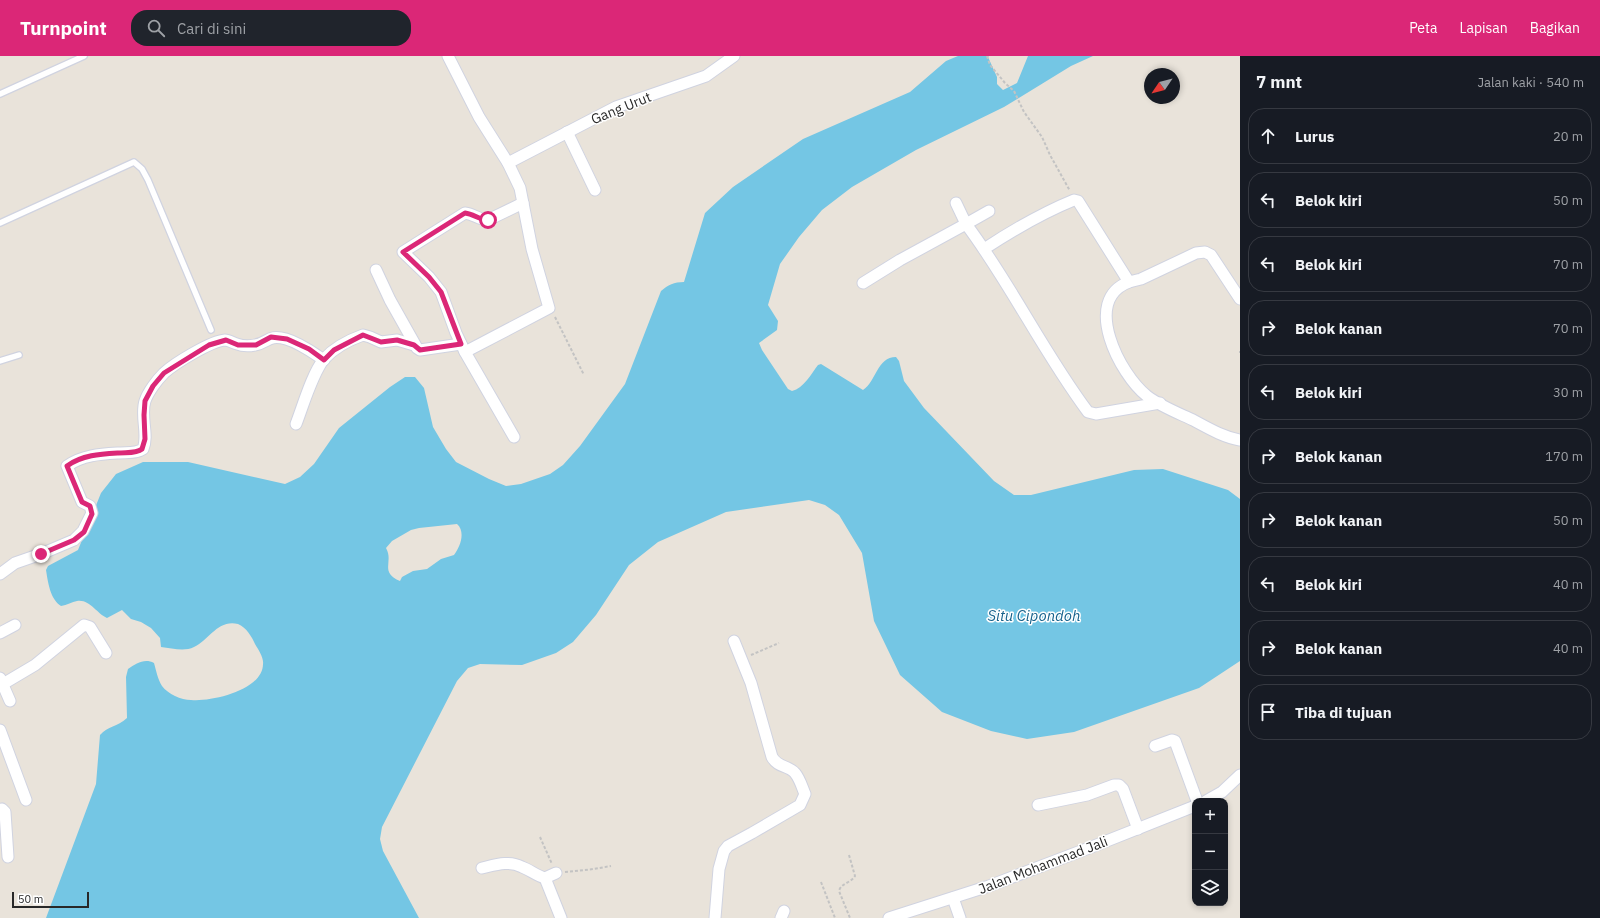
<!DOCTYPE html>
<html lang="id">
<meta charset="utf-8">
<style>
body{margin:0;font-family:"IBM Plex Sans",sans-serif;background:#20242c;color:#f1f3f6}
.controls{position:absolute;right:12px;bottom:12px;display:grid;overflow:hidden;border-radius:8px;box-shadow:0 2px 6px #0003}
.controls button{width:36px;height:36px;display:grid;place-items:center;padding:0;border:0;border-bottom:1px solid #363941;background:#171b24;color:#f1f3f6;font:20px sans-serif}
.compass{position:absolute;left:1144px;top:12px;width:36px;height:36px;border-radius:50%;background:#171b24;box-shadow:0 2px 6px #0003;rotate:235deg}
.scale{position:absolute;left:12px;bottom:10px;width:77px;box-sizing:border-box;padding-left:4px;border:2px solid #282828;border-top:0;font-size:11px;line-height:14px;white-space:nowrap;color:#282828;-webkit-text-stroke:3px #fff;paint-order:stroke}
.stop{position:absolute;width:12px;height:12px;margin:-9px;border:3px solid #db2777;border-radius:50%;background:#fff}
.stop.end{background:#db2777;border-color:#fff;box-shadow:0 1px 4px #0008}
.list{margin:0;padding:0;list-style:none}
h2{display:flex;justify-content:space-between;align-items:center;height:52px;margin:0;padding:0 16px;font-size:17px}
h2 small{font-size:13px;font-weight:400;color:#9ea1a6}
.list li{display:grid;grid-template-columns:26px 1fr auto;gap:12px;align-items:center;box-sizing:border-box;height:56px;margin:0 8px 8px;padding:0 8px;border:1px solid #363941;border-radius:16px}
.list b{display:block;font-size:15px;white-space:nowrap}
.list em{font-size:13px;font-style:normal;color:#9ea1a6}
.icon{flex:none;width:22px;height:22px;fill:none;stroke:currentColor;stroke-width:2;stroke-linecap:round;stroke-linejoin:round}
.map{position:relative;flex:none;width:1240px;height:862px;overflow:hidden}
header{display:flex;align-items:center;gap:24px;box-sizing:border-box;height:56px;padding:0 20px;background:#db2777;color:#fff}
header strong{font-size:19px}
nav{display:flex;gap:22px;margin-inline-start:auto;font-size:14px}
.search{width:280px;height:36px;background:#20242c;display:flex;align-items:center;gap:10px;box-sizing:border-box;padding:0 14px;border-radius:16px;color:#9ea1a6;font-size:15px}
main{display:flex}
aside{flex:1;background:#171b24}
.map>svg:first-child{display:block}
.water{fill:#74c6e4;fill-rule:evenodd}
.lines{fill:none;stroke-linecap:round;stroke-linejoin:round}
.lane-casing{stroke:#d0d3e0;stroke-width:8}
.street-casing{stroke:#d0d3e0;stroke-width:13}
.path{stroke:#c3c3c3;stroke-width:2;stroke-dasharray:3 2;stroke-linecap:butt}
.lane{stroke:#fff;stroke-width:5.5}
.street{stroke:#fff;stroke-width:11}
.route{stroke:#db2777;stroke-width:5}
.labels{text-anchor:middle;stroke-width:3;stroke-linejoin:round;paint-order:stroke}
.street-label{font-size:14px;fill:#282828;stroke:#fff}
.water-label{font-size:15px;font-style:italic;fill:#17638d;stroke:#fff}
</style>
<header>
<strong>Turnpoint</strong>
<div class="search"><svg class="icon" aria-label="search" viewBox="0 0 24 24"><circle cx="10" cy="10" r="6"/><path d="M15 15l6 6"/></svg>Cari di sini</div>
<nav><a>Peta</a><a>Lapisan</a><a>Bagikan</a></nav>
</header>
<main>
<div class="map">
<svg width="1240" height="862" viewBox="0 0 1240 862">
<rect width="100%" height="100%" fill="#e9e3da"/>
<path class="water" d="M958 0H989L988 1 997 21V28L1003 34 1017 27 1028 0H1093L1071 10 1004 51 916 94 852 131 822 154 799 181 780 208 768 249 778 265 777 274 759 287 762 294 788 333 792 335C804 332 811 318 818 309L821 308 863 334C876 326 877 301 896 301L899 305 904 325 924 352 994 425 1014 439H1031L1134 414 1163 413 1228 434 1240 443V605L1199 632 1074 676 1027 683 991 675 942 656 900 619 874 565 862 497 839 459 825 449 809 444 726 456 658 486 629 509 596 559 573 586 556 597 522 609 480 608 468 612 457 625 382 771 380 783 383 795 419 862H46L96 728 100 679C108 670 117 671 127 662L126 621 128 613C136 608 144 602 154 607 156 614 158 624 162 630 168 638 181 644 191 644 212 646 263 634 263 608 264 602 258 593 255 588 252 581 246 571 238 568 218 563 209 584 194 591 184 596 172 592 161 591L160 582 151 572 141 566 131 563 122 554 107 562C97 558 90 543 77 545 72 546 67 549 61 550 50 543 48 526 46 514L48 510 78 494 101 437 116 418 143 406H188L285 428 300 421 314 408 339 372 390 331 405 321H415L424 332 433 371 446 393 456 406 489 423 506 430 521 428 550 418 563 409 580 390 625 328 661 235C668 229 674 226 684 226L705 157 733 131 803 83 910 36 946 5ZM457 468C466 476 460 491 454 499L441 503 427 513 413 515 402 521 400 525C379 516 394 506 386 492L392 485 411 474 419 472Z"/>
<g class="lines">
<defs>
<g id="lane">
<path d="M0 38 84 0"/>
<path d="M0 167 134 106 142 113 148 124 211 274"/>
<path d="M0 305 19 299"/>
</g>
<g id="street">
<path d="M448 0 479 61 508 107 520 132 532 193 549 252 465 296 514 381"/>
<path d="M567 76 595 134"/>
<path d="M508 107 616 51 706 20 734 0"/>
<path d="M956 147 966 168 989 155"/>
<path d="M984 193C1013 174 1042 157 1074 144L1078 145 1129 226C1081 244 1120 319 1147 340 1160 350 1178 357 1193 364 1208 372 1223 381 1240 384"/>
<path d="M376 214 390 244 417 292 420 294 461 288"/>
<path d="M1129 226 1141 223 1196 197 1205 196 1211 199 1240 243"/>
<path d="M863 227 900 204 966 168C1011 228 1043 296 1088 356L1096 358 1160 347"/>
<path d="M465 296 456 277 441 236 429 221 403 196 465 157C474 158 479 164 488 164L523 147"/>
<path d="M296 368C303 350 312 318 324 303 334 292 349 284 363 279L370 281 381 286 397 284 414 289"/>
<path d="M0 518 15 507 41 498 74 484 83 475 92 457 90 450 82 446 67 410C82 399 101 398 118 397 126 396 136 398 143 393 149 379 140 360 145 345 148 336 157 324 164 317 175 307 211 285 225 284 229 284 233 287 237 288 242 290 250 290 255 289 268 287 268 278 286 283 300 287 312 296 324 304"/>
<path d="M0 577 15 569"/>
<path d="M0 622 10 645"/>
<path d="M3 628 35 609 84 569 90 571 106 597"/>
<path d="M0 674 26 744"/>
<path d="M1155 690 1172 684 1175 685 1197 745"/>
<path d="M1206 745 1222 736 1240 719"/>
<path d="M1038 749 1087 739 1114 729H1119L1123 733 1138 773"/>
<path d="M0 754 2 753 5 756 8 801"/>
<path d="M482 812C495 809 509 804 522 811 530 814 537 820 545 822"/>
<path d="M556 817 545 822 561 862"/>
<path d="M953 842 960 862"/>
<path d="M715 862 719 813 724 795 728 790 752 777 800 749 805 738C802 731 800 723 795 717 788 709 778 712 772 701L751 627 734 585"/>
<path d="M781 862 784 855"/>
<path d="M889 862 989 830 1089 792 1195 750"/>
</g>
</defs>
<use href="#lane" class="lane-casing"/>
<use href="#street" class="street-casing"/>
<g class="path">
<path d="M987 0 990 9 1005 27 1014 35 1024 56 1042 81 1050 99 1070 135"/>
<path d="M555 261 584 319"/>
<path d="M1240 295V297"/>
<path d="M751 599 779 587"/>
<path d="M540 781 552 808"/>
<path d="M849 799 855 820C851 827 841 827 839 835L850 862"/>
<path d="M565 816 594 813 611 810"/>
<path d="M821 826 835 862"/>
</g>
<use href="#lane" class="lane"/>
<use href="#street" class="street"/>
</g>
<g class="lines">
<path class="route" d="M41 498 74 484 84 476 92 458 90 450 82 446 67 410C82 399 101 398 118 397 126 396 136 398 142 393L145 383 144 359 145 345 153 330 164 317 209 289 226 284 238 289H256L271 281 287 283 309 293 324 304 334 294 363 279 381 286 397 284 414 289 420 294 461 288 441 236 429 221 403 196 465 157C474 158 479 164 488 164"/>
</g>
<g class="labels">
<g class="street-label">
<text transform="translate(621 52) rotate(-22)" y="5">Gang Urut</text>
<text transform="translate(1043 809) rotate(-21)" y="5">Jalan Mohammad Jali</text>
</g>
<g class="water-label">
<text x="1034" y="565">Situ Cipondoh</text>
</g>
</g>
</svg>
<div class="controls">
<button>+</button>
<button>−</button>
<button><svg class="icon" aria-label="layers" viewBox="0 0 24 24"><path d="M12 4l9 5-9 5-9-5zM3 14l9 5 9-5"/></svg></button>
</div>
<svg class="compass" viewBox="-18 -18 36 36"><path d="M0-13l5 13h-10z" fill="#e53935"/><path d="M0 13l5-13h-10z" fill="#9ea1a6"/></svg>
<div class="scale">50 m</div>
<div class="stop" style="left:488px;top:164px"></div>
<div class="stop end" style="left:41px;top:498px"></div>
</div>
<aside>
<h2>7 mnt<small>Jalan kaki · 540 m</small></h2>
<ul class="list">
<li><svg class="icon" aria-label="ahead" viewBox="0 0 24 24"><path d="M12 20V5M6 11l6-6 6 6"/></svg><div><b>Lurus</b></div><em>20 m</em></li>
<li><svg class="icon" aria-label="left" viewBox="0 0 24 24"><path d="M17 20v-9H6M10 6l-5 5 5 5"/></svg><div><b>Belok kiri</b></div><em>50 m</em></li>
<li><svg class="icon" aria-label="left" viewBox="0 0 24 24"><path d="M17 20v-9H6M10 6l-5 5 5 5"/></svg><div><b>Belok kiri</b></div><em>70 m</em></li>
<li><svg class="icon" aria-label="right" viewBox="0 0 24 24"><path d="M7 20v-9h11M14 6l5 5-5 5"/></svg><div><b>Belok kanan</b></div><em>70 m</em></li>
<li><svg class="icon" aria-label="left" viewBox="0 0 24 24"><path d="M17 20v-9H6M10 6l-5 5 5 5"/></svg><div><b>Belok kiri</b></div><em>30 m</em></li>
<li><svg class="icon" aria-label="right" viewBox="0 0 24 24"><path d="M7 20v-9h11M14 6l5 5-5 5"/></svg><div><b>Belok kanan</b></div><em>170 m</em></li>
<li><svg class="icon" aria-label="right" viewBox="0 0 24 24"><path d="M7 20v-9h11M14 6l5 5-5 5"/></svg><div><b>Belok kanan</b></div><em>50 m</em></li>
<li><svg class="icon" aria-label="left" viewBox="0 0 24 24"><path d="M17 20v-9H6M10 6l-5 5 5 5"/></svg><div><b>Belok kiri</b></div><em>40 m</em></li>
<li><svg class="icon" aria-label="right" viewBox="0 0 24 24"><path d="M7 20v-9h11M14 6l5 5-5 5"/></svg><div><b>Belok kanan</b></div><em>40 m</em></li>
<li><svg class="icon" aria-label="arrive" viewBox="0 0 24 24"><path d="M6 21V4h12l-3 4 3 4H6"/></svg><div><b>Tiba di tujuan</b></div></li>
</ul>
</aside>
</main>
